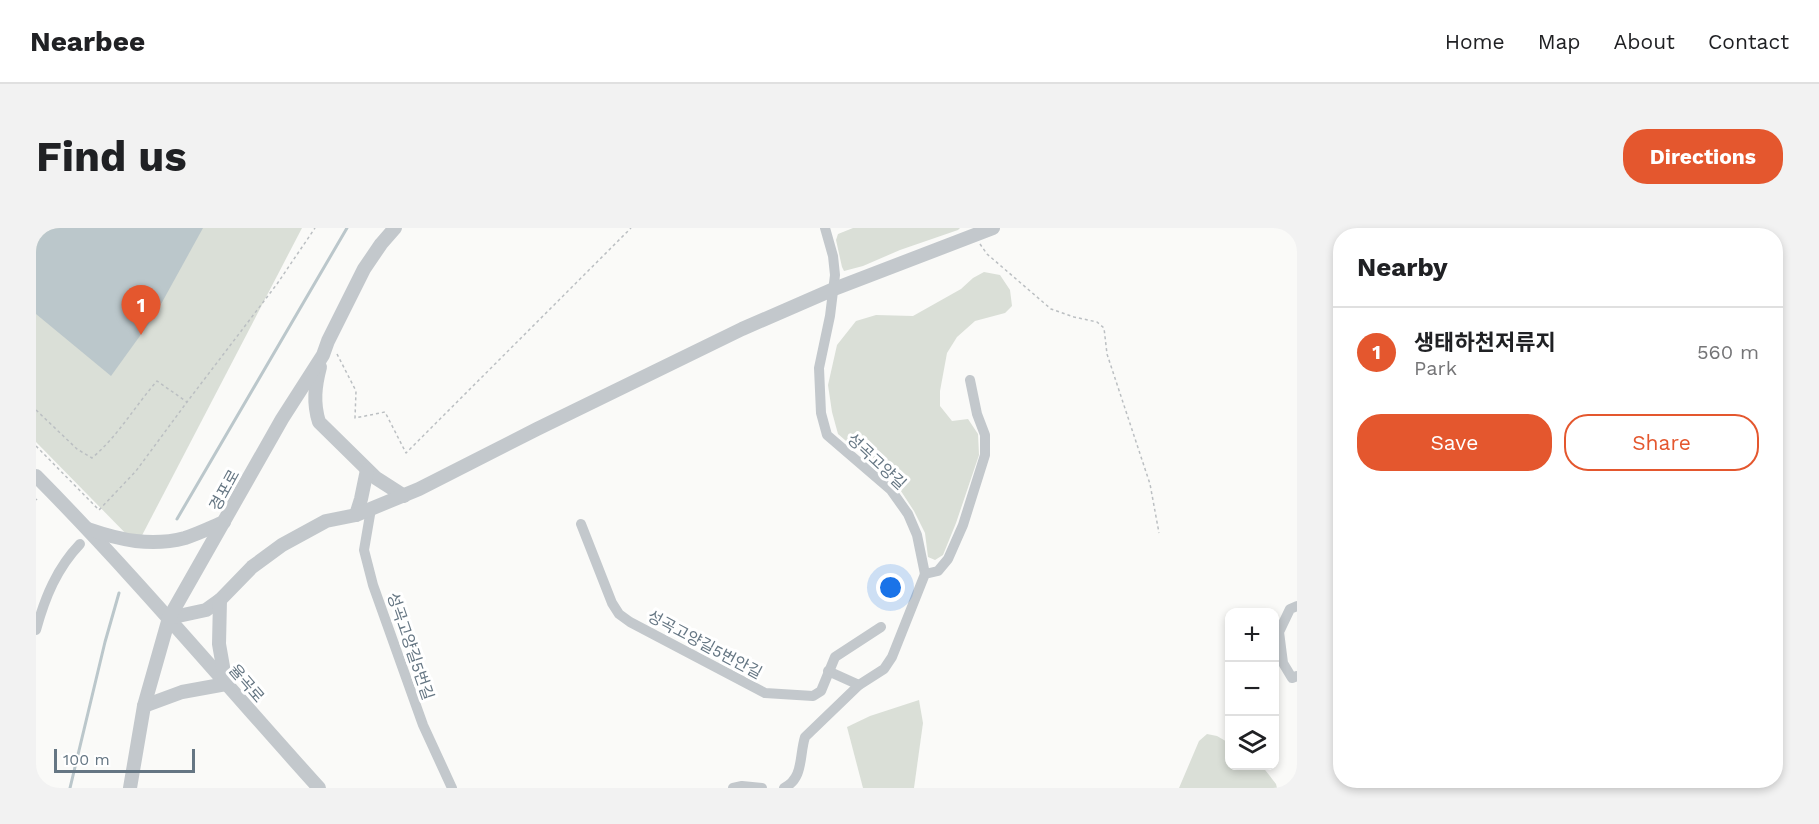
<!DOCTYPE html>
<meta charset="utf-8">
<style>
body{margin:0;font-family:"Work Sans","Noto Sans KR",sans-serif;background:#f2f2f2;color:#202124}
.controls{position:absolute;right:18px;bottom:18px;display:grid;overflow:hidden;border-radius:12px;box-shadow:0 3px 9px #0003}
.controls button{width:54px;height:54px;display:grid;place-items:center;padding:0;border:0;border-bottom:2px solid #e0e0e0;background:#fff;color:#202124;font:30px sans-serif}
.scale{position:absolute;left:18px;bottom:15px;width:141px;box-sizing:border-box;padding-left:6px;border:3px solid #657683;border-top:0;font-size:16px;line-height:21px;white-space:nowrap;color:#657683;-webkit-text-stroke:4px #fff;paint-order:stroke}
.you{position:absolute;left:855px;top:360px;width:21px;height:21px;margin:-15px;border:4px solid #fff;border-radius:50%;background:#1a73e8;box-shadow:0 0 0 9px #1a73e833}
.badge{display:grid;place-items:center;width:39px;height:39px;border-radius:50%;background:#e4572e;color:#fff;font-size:20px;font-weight:700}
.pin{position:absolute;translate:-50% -50px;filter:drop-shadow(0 2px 3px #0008)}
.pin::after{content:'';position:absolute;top:32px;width:21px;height:18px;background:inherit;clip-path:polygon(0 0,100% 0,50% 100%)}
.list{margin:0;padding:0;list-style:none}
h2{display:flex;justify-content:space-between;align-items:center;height:78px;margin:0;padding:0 24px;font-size:26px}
h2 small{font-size:20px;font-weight:400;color:#757577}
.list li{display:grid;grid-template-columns:39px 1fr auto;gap:18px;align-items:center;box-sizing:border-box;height:90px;padding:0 24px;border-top:2px solid #e0e0e0}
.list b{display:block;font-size:22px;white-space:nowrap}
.list p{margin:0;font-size:20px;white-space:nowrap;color:#757577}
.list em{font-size:20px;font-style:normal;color:#757577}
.actions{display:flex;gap:12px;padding:18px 24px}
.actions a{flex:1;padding:14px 0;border:2px solid #e4572e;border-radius:24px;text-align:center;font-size:21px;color:#e4572e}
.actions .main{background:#e4572e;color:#fff}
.icon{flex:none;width:33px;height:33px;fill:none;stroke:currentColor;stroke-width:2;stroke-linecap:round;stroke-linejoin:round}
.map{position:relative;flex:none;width:1261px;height:560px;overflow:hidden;border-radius:24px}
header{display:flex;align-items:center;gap:36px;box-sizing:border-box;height:84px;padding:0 30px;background:#fff;border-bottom:2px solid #e0e0e0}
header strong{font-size:28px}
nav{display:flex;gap:33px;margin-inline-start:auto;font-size:21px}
.intro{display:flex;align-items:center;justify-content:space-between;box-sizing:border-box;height:144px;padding:0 36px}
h1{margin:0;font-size:42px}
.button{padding:15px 27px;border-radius:24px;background:#e4572e;color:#fff;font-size:21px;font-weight:700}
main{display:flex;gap:36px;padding:0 36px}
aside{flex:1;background:#fff;border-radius:24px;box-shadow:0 3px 9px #0003}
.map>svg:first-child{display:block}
.green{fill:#dadfd7}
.water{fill:#bbc7cb}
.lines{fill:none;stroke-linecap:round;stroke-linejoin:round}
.stream{stroke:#bbc7cb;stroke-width:3}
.path{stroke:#bbbfc2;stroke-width:1.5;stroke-dasharray:3 3;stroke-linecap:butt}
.minor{stroke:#c3c8cc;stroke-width:10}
.tertiary{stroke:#c3c8cc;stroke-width:14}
.labels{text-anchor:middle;stroke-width:6;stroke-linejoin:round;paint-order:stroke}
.street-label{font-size:16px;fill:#657683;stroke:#fff}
</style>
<header>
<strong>Nearbee</strong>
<nav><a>Home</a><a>Map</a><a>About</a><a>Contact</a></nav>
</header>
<div class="intro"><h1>Find us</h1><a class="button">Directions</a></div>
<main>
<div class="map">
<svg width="1261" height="560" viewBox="0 0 1261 560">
<rect width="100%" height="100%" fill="#fafaf8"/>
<g class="green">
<path d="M0 0H266L101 317 0 214Z"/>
<path d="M817 0H924L922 2 864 22 827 38 808 43 806 39 800 12 802 6Z"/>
<path d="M948 44 964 47 974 62 976 78 969 85 939 93 921 109 911 125 904 163V178L916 193 932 191 942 206 943 227 920 295 907 327 899 332 892 329 889 305 878 283 861 257 802 206 796 184 792 157 801 117 820 93 840 87 877 88 925 61 937 50Z"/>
<path d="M883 472 887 495 878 560H827L811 499 834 488Z"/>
<path d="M1171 506 1181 508 1193 515 1194 538H1226L1240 556 1241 560H1143L1163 513Z"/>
</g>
<path class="water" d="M0 0H167L119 87 75 148 0 86Z"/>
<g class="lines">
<g class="stream">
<path d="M141 291 311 0"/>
<path d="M34 560 69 414 83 365"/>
</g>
<g class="path">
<path d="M944 16 951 26 1015 81 1038 89 1061 94 1068 100 1071 126 1114 256 1123 305"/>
<path d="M301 126 320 163 319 190 349 184 370 225 595 0"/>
<path d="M0 182 41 221 56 230C82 208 99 178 121 153L151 174 241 56 279 0"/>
<path d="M0 218 63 282 100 243 151 174"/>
<path d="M0 272 1 271"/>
</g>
<g class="minor">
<path d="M789 0 797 28 799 47 794 88 783 140 785 185 791 207 855 262 872 286 881 307 889 346"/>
<path d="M335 281 328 322 337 357 387 497 416 560"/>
<path d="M545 296 576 375 583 386 594 394 729 465 777 468 785 463 799 429 845 399"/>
<path d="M1261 378 1254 381 1243 404 1247 435 1256 450 1261 448"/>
<path d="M0 402C9 369 21 340 44 316"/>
<path d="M792 443 823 457"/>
<path d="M697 560 706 558 726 560"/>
<path d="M748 560C768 550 763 528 769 509L823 457 848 441 856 429 889 346 902 343 912 331 927 297 949 227V207L941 186 934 152"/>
</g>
<g class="tertiary">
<path d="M284 139C279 158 277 175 283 194L340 250 368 268"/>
<path d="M0 248C99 348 189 456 283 560"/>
<path d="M320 287 325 271 331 242"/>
<path d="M52 301C84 312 115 319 149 310 162 306 176 299 188 294"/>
<path d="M133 390 170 382 184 372 216 339 246 317 290 293 320 287 383 261 501 201 706 101 798 61 957 0"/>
<path d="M108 478 146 464 190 456 183 416 184 372"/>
<path d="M94 560 108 478 133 390 246 191 287 127 292 113 328 41 345 16 359 0"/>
</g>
</g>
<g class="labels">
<g class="street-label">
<text transform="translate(841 233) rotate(43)" y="6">성곡고양길</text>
<text transform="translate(188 262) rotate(-61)" y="6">경포로</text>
<text transform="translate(669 416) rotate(28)" y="6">성곡고양길5번안길</text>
<text transform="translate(375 418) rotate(71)" y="6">성곡고양길5번길</text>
<text transform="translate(211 455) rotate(49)" y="6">율곡로</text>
</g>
</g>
</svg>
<div class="controls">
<button>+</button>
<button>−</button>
<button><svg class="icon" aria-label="layers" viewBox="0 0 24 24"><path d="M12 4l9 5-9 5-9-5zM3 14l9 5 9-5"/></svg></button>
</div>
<div class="scale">100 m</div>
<div class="you"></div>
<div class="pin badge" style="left:105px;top:107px">1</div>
</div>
<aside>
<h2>Nearby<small></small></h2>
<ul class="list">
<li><span class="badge">1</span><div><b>생태하천저류지</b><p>Park</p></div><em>560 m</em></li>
</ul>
<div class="actions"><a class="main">Save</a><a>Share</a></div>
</aside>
</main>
